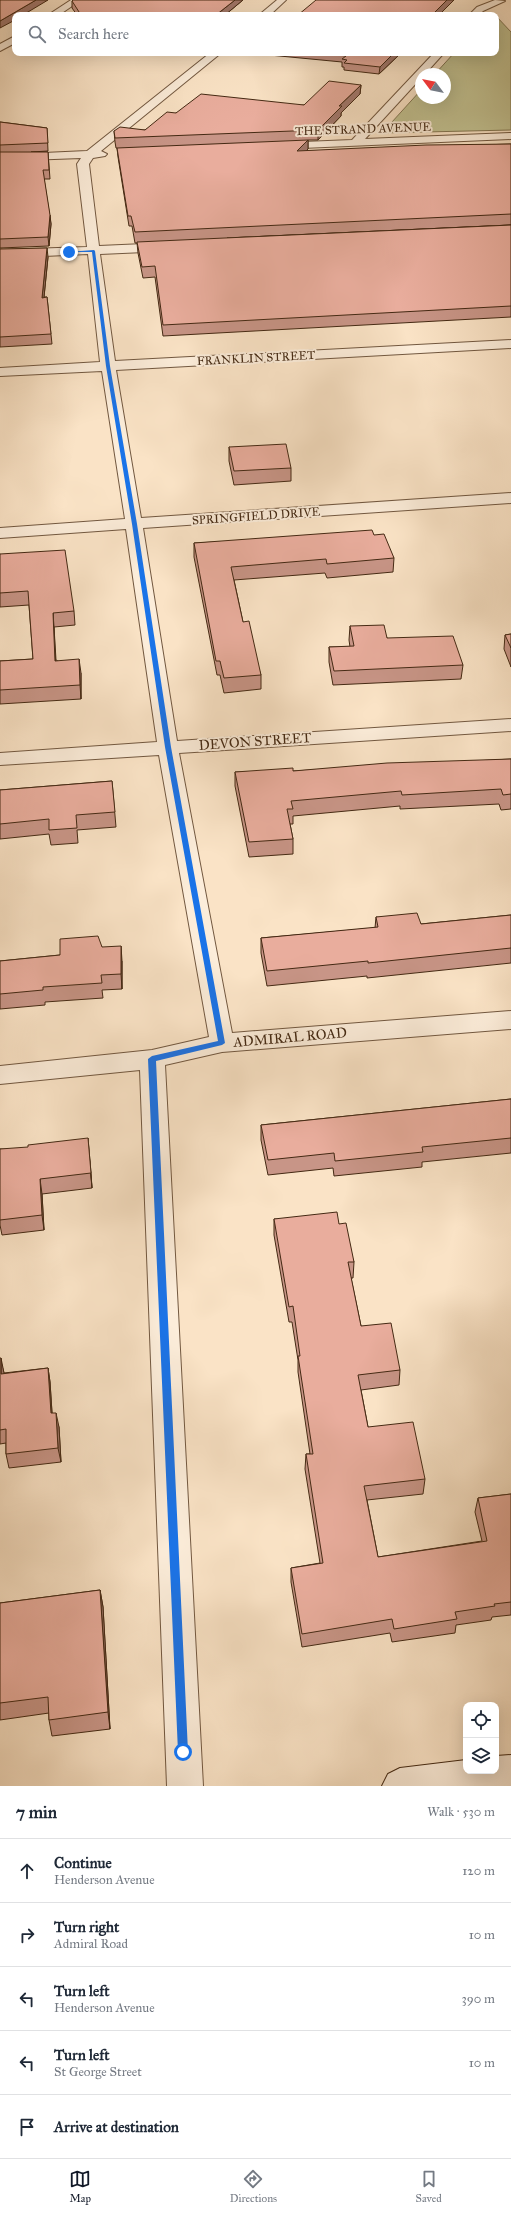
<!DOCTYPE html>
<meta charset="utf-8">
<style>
body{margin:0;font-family:"IM FELL Great Primer",serif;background:#f6f6f7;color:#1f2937}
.controls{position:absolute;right:12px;bottom:12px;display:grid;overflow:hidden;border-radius:8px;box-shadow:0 4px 16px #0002}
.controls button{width:36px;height:36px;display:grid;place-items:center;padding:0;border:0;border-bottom:1px solid #e0e1e3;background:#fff;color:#1f2937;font:20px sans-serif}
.compass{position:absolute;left:415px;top:68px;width:36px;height:36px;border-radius:50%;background:#fff;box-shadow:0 4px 16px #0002;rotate:302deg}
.stop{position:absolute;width:12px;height:12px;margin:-9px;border:3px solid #1a73e8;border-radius:50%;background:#fff}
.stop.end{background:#1a73e8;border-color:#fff;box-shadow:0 1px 4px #0008}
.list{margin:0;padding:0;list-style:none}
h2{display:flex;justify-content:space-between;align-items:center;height:52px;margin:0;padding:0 16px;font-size:17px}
h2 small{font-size:13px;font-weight:400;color:#747a83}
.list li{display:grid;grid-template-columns:26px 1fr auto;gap:12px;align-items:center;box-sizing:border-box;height:64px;padding:0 16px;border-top:1px solid #e0e1e3}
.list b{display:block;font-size:15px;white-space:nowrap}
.list p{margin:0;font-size:13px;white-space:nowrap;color:#747a83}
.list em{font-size:13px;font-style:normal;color:#747a83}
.icon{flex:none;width:22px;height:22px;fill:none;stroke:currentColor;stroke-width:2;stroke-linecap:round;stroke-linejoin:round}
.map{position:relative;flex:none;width:511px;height:1786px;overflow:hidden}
.search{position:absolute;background:#fff;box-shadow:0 4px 16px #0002;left:12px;right:12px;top:12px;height:44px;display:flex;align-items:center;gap:10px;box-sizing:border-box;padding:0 14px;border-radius:8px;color:#747a83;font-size:15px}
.sheet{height:372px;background:#fff}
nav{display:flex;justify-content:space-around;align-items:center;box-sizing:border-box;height:56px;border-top:1px solid #e0e1e3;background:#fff;font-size:11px;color:#747a83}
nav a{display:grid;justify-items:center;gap:2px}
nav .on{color:#111827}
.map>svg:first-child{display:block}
.green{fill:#c2c292;stroke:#837652}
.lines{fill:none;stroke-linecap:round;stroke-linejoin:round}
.street-casing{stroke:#725840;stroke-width:2}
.secondary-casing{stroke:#442913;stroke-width:2}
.street{fill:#fcedda;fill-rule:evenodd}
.secondary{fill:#fcedda;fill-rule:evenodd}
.wall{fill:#c89587;stroke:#442913}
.shaded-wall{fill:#a3796e;stroke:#442913}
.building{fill:#e9ad9d;stroke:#442913}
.route{fill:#1a73e8}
.labels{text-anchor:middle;stroke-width:4;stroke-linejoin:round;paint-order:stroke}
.far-street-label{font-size:12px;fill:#442913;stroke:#fcedda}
.street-label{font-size:14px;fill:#442913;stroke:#fcedda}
</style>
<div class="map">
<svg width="511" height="1786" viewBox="0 0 511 1786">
<rect width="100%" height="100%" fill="#fae3c6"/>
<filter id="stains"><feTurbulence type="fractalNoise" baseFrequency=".005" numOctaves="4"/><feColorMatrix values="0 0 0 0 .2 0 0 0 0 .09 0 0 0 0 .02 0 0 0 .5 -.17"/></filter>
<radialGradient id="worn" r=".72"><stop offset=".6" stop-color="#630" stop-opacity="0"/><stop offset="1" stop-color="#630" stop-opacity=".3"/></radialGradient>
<path class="green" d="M496 16 511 32V130L382 133 421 90V98H445V74H435L454 53H496Z"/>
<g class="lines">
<defs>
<g id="street">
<path d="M71 0H81L59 15H48Z"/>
<path d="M277 0H286L270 15H259Z"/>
<path d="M495 0 505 1 483 11 479 15H469L477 7Z"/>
<path d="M15 36V43L0 51V44Z"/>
<path d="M210 53H221L101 151 107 154 105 156 93 158 89 164 99 246 167 243 173 247 167 251 100 254 115 361 511 340V348L116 370 141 518 511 493V503L143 528 177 741 511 719V731L179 753 232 1033 511 1011V1029L222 1052 165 1065 203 1786H167L140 1070 0 1084V1066L152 1050 209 1037 159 755 0 765V753L157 742 126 529 0 538V528L125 519 102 371 0 376V368L100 362 88 254 0 258V250L87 247 77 164 81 158 0 161V155L87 151Z"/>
<path d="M434 53H444L425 74H421V78L365 139 511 133V139L279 149 273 146 279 143 352 140Z"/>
</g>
<path id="secondary" d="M511 1755V1786H382L388 1774 400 1768 466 1760V1771H496V1756Z"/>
</defs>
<use href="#street" class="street-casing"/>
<use href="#secondary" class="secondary-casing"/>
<use href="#street" class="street"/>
<use href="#secondary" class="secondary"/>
</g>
<g class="wall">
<path d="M243 0 225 15H77L72 8V1Z"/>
<path d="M259 53H401L379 74 344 70V67H342V62L259 54Z"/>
<path d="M361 85 360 94 341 113V116L318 140H308V149L306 151 511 144V225L227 238 511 225V317L163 336 155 277 143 278 138 253 137 243H135L132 226H129L118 157 117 148H116L115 142 114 131 145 130 176 113 304 105Z"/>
<path d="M0 122 47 128 48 151 31 152H48L50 179H44L51 224 49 246 0 248Z"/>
<path d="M0 249 48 257 44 297H47L52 344 0 347Z"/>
<path d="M229 447 291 468V481L234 485 229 461Z"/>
<path d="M374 535 394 558 393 572 327 578 325 573 234 580 243 622 261 675V689L224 693 220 675H217L194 557V543Z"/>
<path d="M0 554 74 611 75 625 54 627 56 660 81 673V699L0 704V661L33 659 29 605 0 607Z"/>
<path d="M350 626 387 638 463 665 461 679 333 685 329 662V647H350L349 640Z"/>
<path d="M511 634V667L504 649 505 635Z"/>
<path d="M511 759V809L501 810 499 804 400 809V806L293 816V824H290L293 839V854L249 857 235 786V772L293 771Z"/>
<path d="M112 781 116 827 77 830 78 843 51 845 49 834 0 839V790Z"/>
<path d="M511 915V963L367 978V976L267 986 261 953V938L375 928 376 917 421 924Z"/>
<path d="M102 947 122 961V989L102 990 103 998 45 1002V1005L0 1009V961L60 955Z"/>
<path d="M511 1099V1153L422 1162V1167L334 1176 333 1168 268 1175 261 1140V1125Z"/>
<path d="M0 1149 89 1153 92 1188 42 1194 44 1230 2 1235 0 1225Z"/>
<path d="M274 1219 339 1224 354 1262 353 1278H351L361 1326 400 1370 399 1385 361 1390 368 1427 425 1479 423 1494 367 1500 378 1557 482 1541 475 1512 478 1498 511 1494V1615L492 1617 491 1620 456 1625 455 1633 392 1642 390 1633 302 1647 291 1582V1568L320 1563 305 1469 306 1454H310L298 1372V1360L292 1322H289L274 1235Z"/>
<path d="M0 1358 4 1373 48 1368 50 1382 52 1413 59 1427 61 1462 9 1468 6 1454V1443L0 1444Z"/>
<path d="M100 1590 103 1607 110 1729 52 1736 49 1720V1713L0 1720V1603Z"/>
</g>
<g class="shaded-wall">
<path d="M36 0H48L23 15H15V20L0 28V21Z"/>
<path d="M235 0H243L225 15H216Z"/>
<path d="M447 0H454L439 15H432Z"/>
<path d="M394 53H401L379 74 380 67Z"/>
<path d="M361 85 360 94 341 113V116L318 140V130L339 106Z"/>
<path d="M308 140V149L296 161 297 151Z"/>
<path d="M50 215 51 224 49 246 48 237Z"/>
<path d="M47 248 48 257 43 307 42 298Z"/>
<path d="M53 613 54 627 56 674 55 661Z"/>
<path d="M79 659 81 673V699L80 685Z"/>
<path d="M121 946 122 961V989L121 974Z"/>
<path d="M88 1138 89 1153 92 1188 91 1173Z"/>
<path d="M40 1179 42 1194 44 1230 42 1215Z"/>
<path d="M1 1358 4 1373V1388L1 1374Z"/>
<path d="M48 1368 50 1382 53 1428 51 1413Z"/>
<path d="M56 1413 59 1427 61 1462 58 1448Z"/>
<path d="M100 1590 103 1607 110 1729 108 1712Z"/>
</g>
<g class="building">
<path d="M0 0H36L0 21Z"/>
<path d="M73 0H235L216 15H81L72 1Z"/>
<path d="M316 0H447L432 15H298Z"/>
<path d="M322 53H394L380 67 344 63 347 60 342 59 346 56Z"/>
<path d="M329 81 361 85 339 106H342L318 130 115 138 114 131 120 127 145 130 167 112 176 113 201 94 304 105Z"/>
<path d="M0 122 47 128 48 143 0 145Z"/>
<path d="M308 140 297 151 426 145 511 144V214L135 232 131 216H128L117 148Z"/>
<path d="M0 152H48L49 170H43L50 215 48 237 0 239Z"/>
<path d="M511 225V306L163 325 155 266 142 267 137 242Z"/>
<path d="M47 248 42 298 47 297 51 334 0 337V249Z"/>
<path d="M286 444 291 468 234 471 229 447Z"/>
<path d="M372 530 374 535 384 534 394 558 327 564 326 559 231 567 243 622 249 621 261 675 224 678 220 661H216L194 543Z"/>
<path d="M65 550 74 611 53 613 55 661 79 659 80 685 0 690V661L33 659 28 591 0 593V554Z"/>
<path d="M384 625 387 638 453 636 463 665 334 671 329 647 354 646 350 626Z"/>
<path d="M511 634V648L505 635Z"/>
<path d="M511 759V794L503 795 501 789 402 795 401 791 291 801 293 809H287L293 839 249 842 235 772 293 768V771L387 763Z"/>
<path d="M112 781 115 812 76 815 77 828 49 830V819L0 824V790Z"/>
<path d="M417 913 421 924 511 915V948L368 963V961L267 971 261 938 378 927 376 917Z"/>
<path d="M98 936 102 947 121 946V974L101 975 102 983 43 987V990L0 994V961L60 955V939Z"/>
<path d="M511 1099V1138L422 1147 423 1152 335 1161 334 1153 268 1160 261 1125Z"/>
<path d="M88 1138 91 1173 40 1179 42 1215 0 1220V1149L28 1147V1145Z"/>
<path d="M337 1212 339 1224 346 1223 354 1262H348L361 1326 391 1323 400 1370 358 1375 368 1427 413 1422 425 1479 364 1486 378 1557 487 1541 478 1498 511 1494V1602L494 1604 495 1606 455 1612 457 1619 394 1629 392 1619 302 1634 291 1568 323 1563 306 1454H313L298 1356H300L293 1306 289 1307 274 1219Z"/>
<path d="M0 1358H1V1374L48 1368 51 1413H56L58 1448 6 1454V1429L0 1430Z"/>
<path d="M100 1590 108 1712 49 1720 48 1697 0 1703V1603Z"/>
</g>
<path class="route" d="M94 250 95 251 110 366 137 524 171 747 225 1043 222 1045 156 1061 188 1752 183 1758 178 1752 148 1059 152 1056 218 1041 165 747 132 524 106 366 92 252H67Z"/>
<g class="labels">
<g class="far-street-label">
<text transform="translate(363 129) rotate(-2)" y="4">THE STRAND AVENUE</text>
<text transform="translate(256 358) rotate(-3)" y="4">FRANKLIN STREET</text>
<text transform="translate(256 516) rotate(-4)" y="4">SPRINGFIELD DRIVE</text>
</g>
<g class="street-label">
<text transform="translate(255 741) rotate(-4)" y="5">DEVON STREET</text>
<text transform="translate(290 1037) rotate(-5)" y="5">ADMIRAL ROAD</text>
</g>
</g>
<rect width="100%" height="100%" filter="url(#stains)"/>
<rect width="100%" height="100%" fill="url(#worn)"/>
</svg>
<div class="controls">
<button><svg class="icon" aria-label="locate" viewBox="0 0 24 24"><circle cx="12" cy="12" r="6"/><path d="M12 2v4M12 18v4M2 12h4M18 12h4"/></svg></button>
<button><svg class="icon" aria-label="layers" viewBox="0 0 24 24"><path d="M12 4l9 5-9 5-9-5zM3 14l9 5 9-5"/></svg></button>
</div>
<svg class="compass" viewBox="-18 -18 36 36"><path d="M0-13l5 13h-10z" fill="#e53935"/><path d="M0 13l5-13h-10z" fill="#747a83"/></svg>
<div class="stop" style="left:183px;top:1752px"></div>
<div class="stop end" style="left:69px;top:252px"></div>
<div class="search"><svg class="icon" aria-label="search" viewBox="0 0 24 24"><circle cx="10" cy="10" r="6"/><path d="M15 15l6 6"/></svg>Search here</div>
</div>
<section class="sheet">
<h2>7 min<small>Walk · 530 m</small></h2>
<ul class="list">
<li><svg class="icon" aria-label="ahead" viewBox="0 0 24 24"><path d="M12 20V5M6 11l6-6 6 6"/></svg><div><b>Continue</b><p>Henderson Avenue</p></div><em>120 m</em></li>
<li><svg class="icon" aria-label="right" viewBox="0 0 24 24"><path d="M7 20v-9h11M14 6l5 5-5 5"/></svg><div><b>Turn right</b><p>Admiral Road</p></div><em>10 m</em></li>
<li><svg class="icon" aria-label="left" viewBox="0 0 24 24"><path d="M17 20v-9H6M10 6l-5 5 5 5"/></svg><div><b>Turn left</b><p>Henderson Avenue</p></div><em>390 m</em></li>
<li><svg class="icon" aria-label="left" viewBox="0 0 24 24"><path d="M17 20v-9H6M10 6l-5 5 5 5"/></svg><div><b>Turn left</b><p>St George Street</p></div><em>10 m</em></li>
<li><svg class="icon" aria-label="arrive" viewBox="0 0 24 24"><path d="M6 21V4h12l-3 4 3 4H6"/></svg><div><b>Arrive at destination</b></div></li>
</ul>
</section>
<nav>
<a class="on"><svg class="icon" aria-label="map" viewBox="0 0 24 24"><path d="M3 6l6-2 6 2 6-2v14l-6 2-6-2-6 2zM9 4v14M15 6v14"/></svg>Map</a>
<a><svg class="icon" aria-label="directions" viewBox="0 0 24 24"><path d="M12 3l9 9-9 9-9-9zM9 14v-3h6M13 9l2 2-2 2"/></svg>Directions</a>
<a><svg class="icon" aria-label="saved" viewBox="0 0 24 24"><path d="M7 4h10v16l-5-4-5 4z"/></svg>Saved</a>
</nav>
